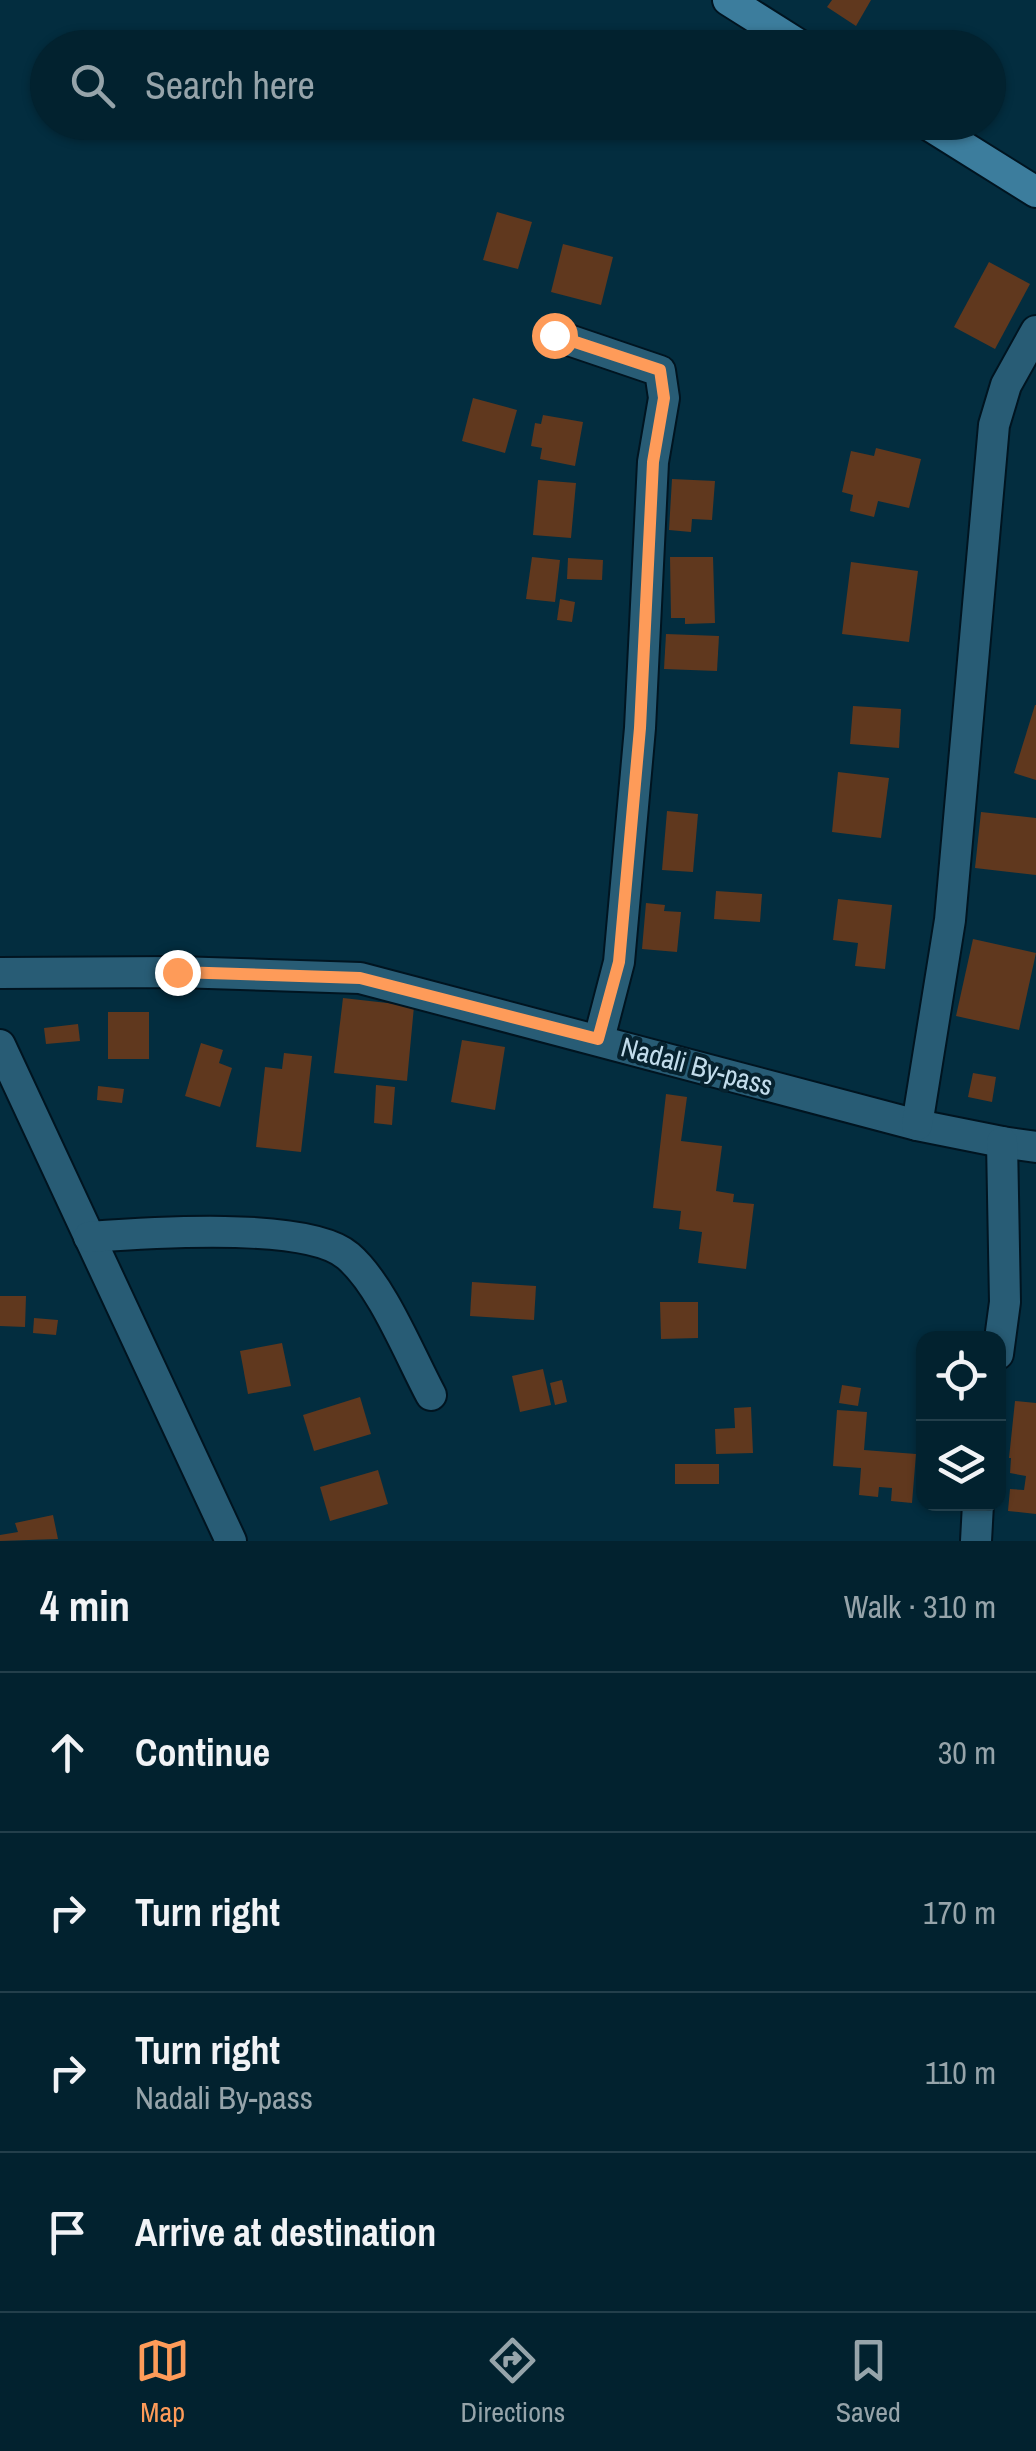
<!DOCTYPE html>
<meta charset="utf-8">
<style>
body{margin:0;font-family:"Archivo Narrow",sans-serif;background:#0c2a37;color:#f1f3f6}
.controls{position:absolute;right:30px;bottom:30px;display:grid;overflow:hidden;border-radius:20px;box-shadow:0 2px 8px #0004}
.controls button{width:90px;height:90px;display:grid;place-items:center;padding:0;border:0;border-bottom:2px solid #233f4b;background:#02222f;color:#f1f3f6;font:50px sans-serif}
.stop{position:absolute;width:30px;height:30px;margin:-22px;border:8px solid #fe9b59;border-radius:50%;background:#fff}
.stop.end{background:#fe9b59;border-color:#fff;box-shadow:0 2px 10px #0008}
.list{margin:0;padding:0;list-style:none}
h2{display:flex;justify-content:space-between;align-items:center;height:130px;margin:0;padding:0 40px;font-size:42px}
h2 small{font-size:32px;font-weight:400;color:#96a4aa}
.list li{display:grid;grid-template-columns:65px 1fr auto;gap:30px;align-items:center;box-sizing:border-box;height:160px;padding:0 40px;border-top:2px solid #233f4b}
.list b{display:block;font-size:38px;white-space:nowrap}
.list p{margin:0;font-size:32px;white-space:nowrap;color:#96a4aa}
.list em{font-size:32px;font-style:normal;color:#96a4aa}
.icon{flex:none;width:55px;height:55px;fill:none;stroke:currentColor;stroke-width:2;stroke-linecap:round;stroke-linejoin:round}
.map{position:relative;flex:none;width:1036px;height:1541px;overflow:hidden}
.search{position:absolute;background:#02222f;box-shadow:0 2px 8px #0004;left:30px;right:30px;top:30px;height:110px;display:flex;align-items:center;gap:25px;box-sizing:border-box;padding:0 35px;border-radius:55px;color:#96a4aa;font-size:38px}
.sheet{height:770px;background:#02222f}
nav{display:flex;justify-content:space-around;align-items:center;box-sizing:border-box;height:140px;border-top:2px solid #233f4b;background:#02222f;font-size:28px;color:#96a4aa}
nav a{display:grid;justify-items:center;gap:5px}
nav .on{color:#fe9b59}
.map>svg:first-child{display:block}
.building{fill:#60381e}
.lines{fill:none;stroke-linecap:round;stroke-linejoin:round}
.minor-casing{stroke:#001420;stroke-width:34}
.major-casing{stroke:#001420;stroke-width:34}
.minor{stroke:#285c75;stroke-width:30}
.major{stroke:#3c7d9d;stroke-width:30}
.route{stroke:#fe9b59;stroke-width:12}
.labels{text-anchor:middle;stroke-width:8;stroke-linejoin:round;paint-order:stroke}
.street-label{font-size:28px;fill:#c2dceb;stroke:#06222f}
</style>
<div class="map">
<svg width="1036" height="1541" viewBox="0 0 1036 1541">
<rect width="100%" height="100%" fill="#032d3f"/>
<g class="building">
<path d="M832 0H871L856 26 827 7Z"/>
<path d="M497 212 532 222 518 269 483 260Z"/>
<path d="M563 244 613 257 601 305 551 292Z"/>
<path d="M989 262 1030 284 995 349 954 327Z"/>
<path d="M473 398 517 410 505 453 462 441Z"/>
<path d="M543 415 583 422 575 466 540 459 542 448 531 446 535 423 541 424Z"/>
<path d="M876 448 921 459 909 508 878 501 874 517 850 511 853 495 842 492 851 451 874 456Z"/>
<path d="M672 479 715 481 712 520 692 519 691 532 669 530Z"/>
<path d="M538 480 576 483 571 538 533 535Z"/>
<path d="M532 557 560 560 555 602 526 599Z"/>
<path d="M670 557H713L715 623 685 624V618H671Z"/>
<path d="M568 558 603 560 602 580 567 579Z"/>
<path d="M851 562 918 571 909 642 842 634Z"/>
<path d="M560 599 575 602 572 622 557 620Z"/>
<path d="M666 634 719 636 717 671 664 669Z"/>
<path d="M1035 705H1036V780L1014 773Z"/>
<path d="M853 706 901 709 899 748 850 744Z"/>
<path d="M838 772 889 778 881 838 832 832Z"/>
<path d="M667 811 698 814 693 872 662 870Z"/>
<path d="M981 812 1036 818V875L975 868Z"/>
<path d="M716 891 762 894 760 922 714 919Z"/>
<path d="M838 899 892 905 885 969 855 966 858 943 833 940Z"/>
<path d="M646 903 665 905 664 911 681 912 677 952 642 949Z"/>
<path d="M973 939 1036 953 1019 1030 956 1016Z"/>
<path d="M343 998 414 1006 407 1081 334 1073Z"/>
<rect x="108" y="1012" width="41" height="47"/>
<path d="M78 1024 80 1041 46 1044 44 1028Z"/>
<path d="M462 1040 505 1047 495 1110 451 1102Z"/>
<path d="M201 1043 223 1050 219 1063 232 1068 220 1107 185 1096Z"/>
<path d="M284 1053 312 1056 301 1152 256 1147 265 1067 282 1069Z"/>
<path d="M973 1073 996 1077 992 1102 968 1097Z"/>
<path d="M376 1085 395 1087 392 1125 374 1123Z"/>
<path d="M98 1086 124 1089 122 1103 97 1100Z"/>
<path d="M666 1094 687 1097 681 1141 722 1146 716 1191 734 1194 733 1202 754 1204 746 1269 698 1263 702 1232 679 1229 681 1211 653 1208Z"/>
<path d="M472 1282 536 1286 534 1320 470 1316Z"/>
<path d="M0 1296H26L25 1327 0 1326Z"/>
<path d="M660 1302H698V1338L661 1339Z"/>
<path d="M34 1318 58 1320 56 1335 33 1333Z"/>
<path d="M282 1343 291 1386 248 1394 240 1351Z"/>
<path d="M543 1369 551 1405 520 1412 512 1376Z"/>
<path d="M562 1380 567 1402 555 1405 550 1383Z"/>
<path d="M842 1385 861 1388 858 1406 839 1403Z"/>
<path d="M360 1397 371 1434 314 1451 303 1415Z"/>
<path d="M1015 1401 1036 1403V1514L1008 1511 1010 1489 1024 1490 1026 1476 1010 1473 1011 1458H1009Z"/>
<path d="M751 1407 753 1453 716 1454 715 1429 735 1428 734 1408Z"/>
<path d="M837 1410 867 1412 864 1450 916 1454 912 1503 891 1501 892 1488 879 1487 878 1497 859 1495 861 1468 833 1466Z"/>
<rect x="675" y="1464" width="44" height="20"/>
<path d="M378 1470 388 1504 330 1521 320 1487Z"/>
<path d="M53 1515 58 1539 0 1541V1535L18 1532 15 1523Z"/>
</g>
<g class="lines">
<defs>
<g id="minor">
<path d="M554 335 660 371 664 398 653 462 640 728 619 962 599 1039"/>
<path d="M0 973 177 972 360 978 917 1125 1002 1142 1036 1147"/>
<path d="M0 1045 231 1541"/>
<path d="M917 1125 950 920 994 425 1006 385 1036 331"/>
<path d="M89 1237C144 1233 308 1221 348 1256 382 1285 409 1354 431 1395"/>
<path d="M998 1354 1005 1302 1002 1142"/>
<path d="M976 1541 978 1504"/>
</g>
<g id="major">
<path d="M728 0 804 48"/>
<path d="M924 122 1036 192"/>
</g>
</defs>
<use href="#minor" class="minor-casing"/>
<use href="#major" class="major-casing"/>
<use href="#minor" class="minor"/>
<use href="#major" class="major"/>
</g>
<g class="lines">
<path class="route" d="M177 972 360 978 598 1039 619 962 640 728 653 462 664 398 660 370 554 335"/>
</g>
<g class="labels">
<g class="street-label">
<text transform="translate(697 1066) rotate(15)" y="10">Nadali By-pass</text>
</g>
</g>
</svg>
<div class="controls">
<button><svg class="icon" aria-label="locate" viewBox="0 0 24 24"><circle cx="12" cy="12" r="6"/><path d="M12 2v4M12 18v4M2 12h4M18 12h4"/></svg></button>
<button><svg class="icon" aria-label="layers" viewBox="0 0 24 24"><path d="M12 4l9 5-9 5-9-5zM3 14l9 5 9-5"/></svg></button>
</div>
<div class="stop" style="left:554px;top:335px"></div>
<div class="stop end" style="left:177px;top:972px"></div>
<div class="search"><svg class="icon" aria-label="search" viewBox="0 0 24 24"><circle cx="10" cy="10" r="6"/><path d="M15 15l6 6"/></svg>Search here</div>
</div>
<section class="sheet">
<h2>4 min<small>Walk · 310 m</small></h2>
<ul class="list">
<li><svg class="icon" aria-label="ahead" viewBox="0 0 24 24"><path d="M12 20V5M6 11l6-6 6 6"/></svg><div><b>Continue</b></div><em>30 m</em></li>
<li><svg class="icon" aria-label="right" viewBox="0 0 24 24"><path d="M7 20v-9h11M14 6l5 5-5 5"/></svg><div><b>Turn right</b></div><em>170 m</em></li>
<li><svg class="icon" aria-label="right" viewBox="0 0 24 24"><path d="M7 20v-9h11M14 6l5 5-5 5"/></svg><div><b>Turn right</b><p>Nadali By-pass</p></div><em>110 m</em></li>
<li><svg class="icon" aria-label="arrive" viewBox="0 0 24 24"><path d="M6 21V4h12l-3 4 3 4H6"/></svg><div><b>Arrive at destination</b></div></li>
</ul>
</section>
<nav>
<a class="on"><svg class="icon" aria-label="map" viewBox="0 0 24 24"><path d="M3 6l6-2 6 2 6-2v14l-6 2-6-2-6 2zM9 4v14M15 6v14"/></svg>Map</a>
<a><svg class="icon" aria-label="directions" viewBox="0 0 24 24"><path d="M12 3l9 9-9 9-9-9zM9 14v-3h6M13 9l2 2-2 2"/></svg>Directions</a>
<a><svg class="icon" aria-label="saved" viewBox="0 0 24 24"><path d="M7 4h10v16l-5-4-5 4z"/></svg>Saved</a>
</nav>
